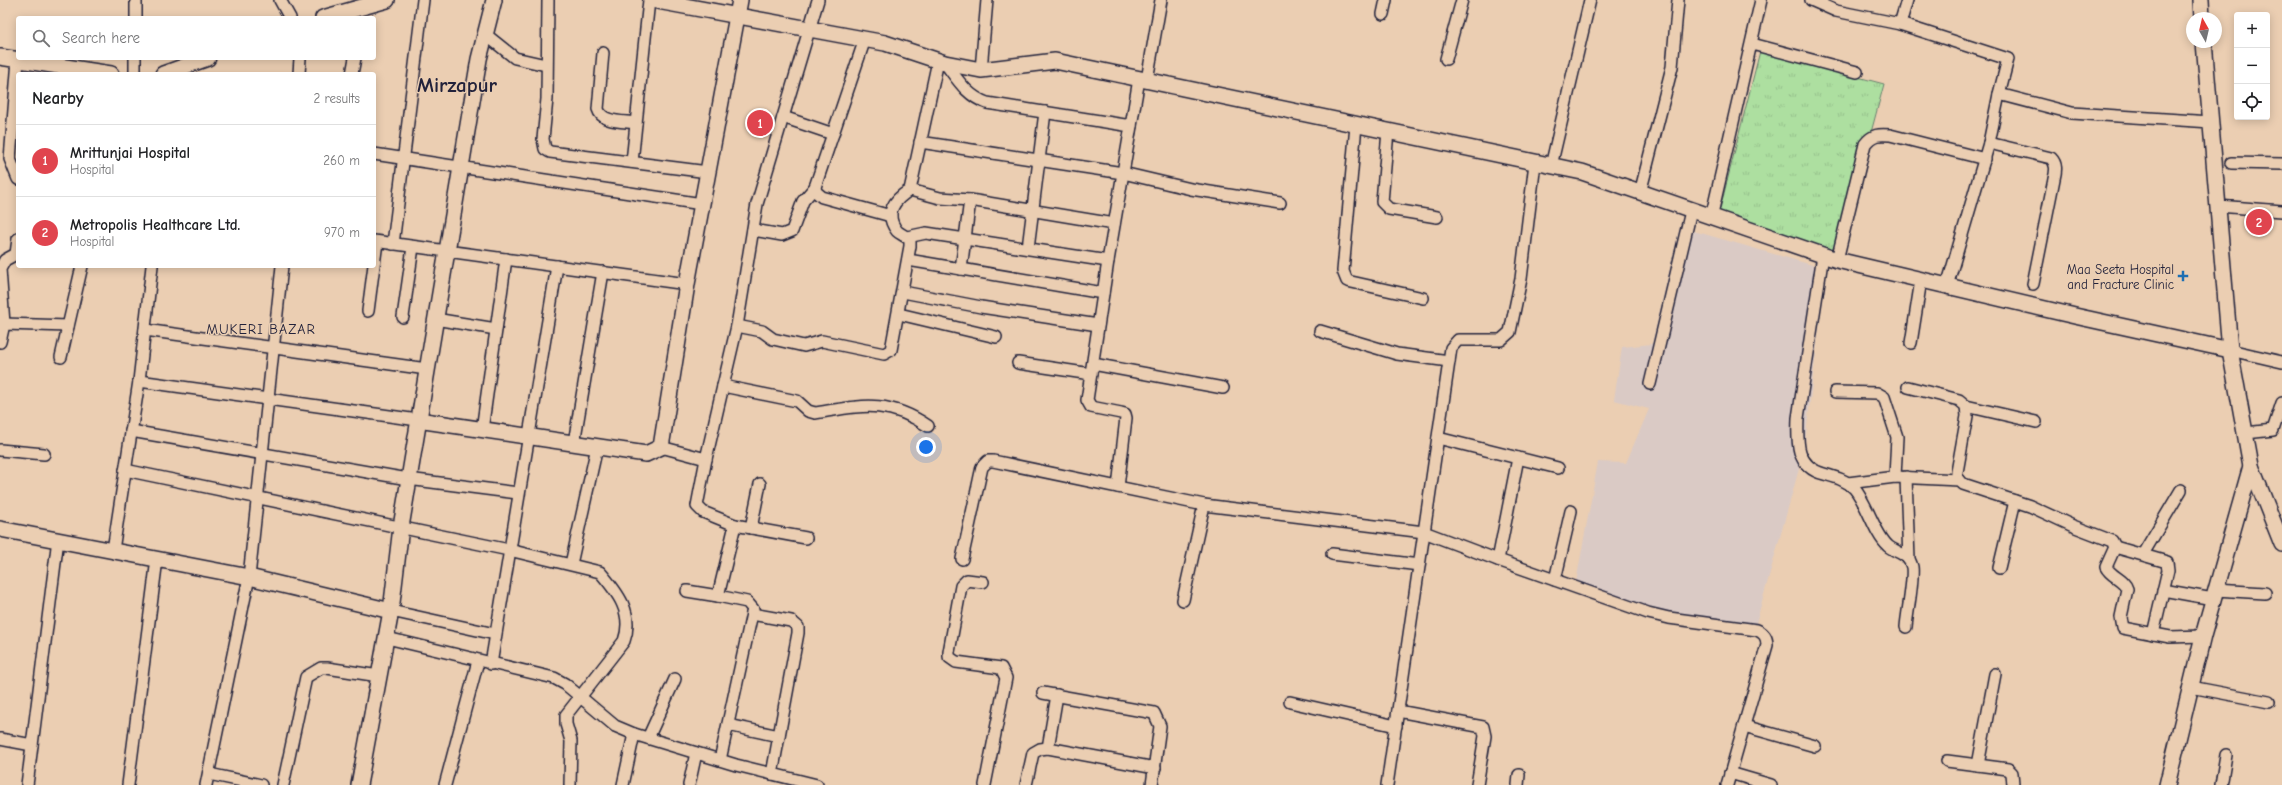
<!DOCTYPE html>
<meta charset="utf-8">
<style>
body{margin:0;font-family:"Comic Neue",sans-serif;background:#f2f2f2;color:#202124}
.controls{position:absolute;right:12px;top:12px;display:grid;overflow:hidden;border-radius:4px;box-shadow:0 2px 10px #0003}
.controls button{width:36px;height:36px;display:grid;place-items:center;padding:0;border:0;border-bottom:1px solid #e0e0e0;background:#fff;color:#202124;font:20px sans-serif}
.compass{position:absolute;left:2186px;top:12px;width:36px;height:36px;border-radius:50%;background:#fff;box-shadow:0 2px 10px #0003;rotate:352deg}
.you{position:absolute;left:926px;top:447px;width:14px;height:14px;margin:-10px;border:3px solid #fff;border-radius:50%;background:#1a73e8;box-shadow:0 0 0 6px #1a73e833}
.badge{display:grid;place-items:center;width:26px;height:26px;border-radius:50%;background:#1f6fb2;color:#fff;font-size:13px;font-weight:700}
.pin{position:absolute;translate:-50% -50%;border:2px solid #fff;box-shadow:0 1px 4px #0006}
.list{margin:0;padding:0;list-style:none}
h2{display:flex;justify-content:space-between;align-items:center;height:52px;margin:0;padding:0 16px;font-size:17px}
h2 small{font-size:13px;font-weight:400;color:#757577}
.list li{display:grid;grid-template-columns:26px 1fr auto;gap:12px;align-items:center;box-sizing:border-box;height:72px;padding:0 16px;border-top:1px solid #e0e0e0}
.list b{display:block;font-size:15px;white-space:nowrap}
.list p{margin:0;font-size:13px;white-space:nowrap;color:#757577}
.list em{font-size:13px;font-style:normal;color:#757577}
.icon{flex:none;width:22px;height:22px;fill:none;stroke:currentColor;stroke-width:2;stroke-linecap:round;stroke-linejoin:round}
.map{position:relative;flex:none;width:2282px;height:785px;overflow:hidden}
.search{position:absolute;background:#fff;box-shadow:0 2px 10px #0003;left:16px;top:16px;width:360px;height:44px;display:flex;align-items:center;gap:10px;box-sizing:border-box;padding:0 14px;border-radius:4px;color:#757577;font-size:15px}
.panel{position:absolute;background:#fff;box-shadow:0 2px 10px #0003;left:16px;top:72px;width:360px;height:196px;border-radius:4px}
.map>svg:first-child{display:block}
.built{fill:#dacac5}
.park{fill:url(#park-tufts);stroke:#68806e}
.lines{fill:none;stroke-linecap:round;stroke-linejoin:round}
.street-casing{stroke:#22223b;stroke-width:14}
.secondary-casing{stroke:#22223b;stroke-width:18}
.street{stroke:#ebceb2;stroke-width:11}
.secondary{stroke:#ebceb2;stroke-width:15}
.poi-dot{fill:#1f6fb2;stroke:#ebceb2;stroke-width:1.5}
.labels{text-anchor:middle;stroke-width:3;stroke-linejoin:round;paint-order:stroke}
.poi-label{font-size:13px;fill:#22223b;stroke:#ebceb2;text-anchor:end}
.neighbourhood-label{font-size:14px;letter-spacing:1px;fill:#22223b;stroke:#ebceb2}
.town-label{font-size:21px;font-weight:bold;fill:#22223b;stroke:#ebceb2}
</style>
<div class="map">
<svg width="2282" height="785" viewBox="0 0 2282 785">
<defs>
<pattern id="park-tufts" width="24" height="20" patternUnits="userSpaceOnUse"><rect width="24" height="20" fill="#addfa0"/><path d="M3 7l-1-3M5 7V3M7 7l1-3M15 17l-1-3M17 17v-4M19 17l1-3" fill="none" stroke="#95bf8b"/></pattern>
</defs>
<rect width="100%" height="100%" fill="#ebceb2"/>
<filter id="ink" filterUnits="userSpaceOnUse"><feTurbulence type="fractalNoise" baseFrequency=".025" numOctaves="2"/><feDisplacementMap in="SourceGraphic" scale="8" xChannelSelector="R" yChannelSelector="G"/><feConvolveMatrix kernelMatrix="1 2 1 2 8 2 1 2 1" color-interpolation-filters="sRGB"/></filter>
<g filter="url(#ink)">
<path class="built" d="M1680 227 1826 269 1804 451 1756 623 1662 612 1576 582 1598 462 1626 463 1649 409 1614 400 1622 347 1652 344Z"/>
<path class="park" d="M1760 51 1884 84 1839 252 1719 213Z"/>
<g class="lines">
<defs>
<g id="street">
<path d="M280 0 290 18"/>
<path d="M548 0 547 99 543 139 545 149 550 152 708 172"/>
<path d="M1811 0 1836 11 1900 24 1907 0"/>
<path d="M1383 14 1386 0"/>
<path d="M136 18V0"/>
<path d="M1900 24 2008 59 1999 94"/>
<path d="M485 34 515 58 546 65"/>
<path d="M865 39 815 187 816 192 822 197 891 216"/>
<path d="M1752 44 1857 72"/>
<path d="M603 53 598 109C602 123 623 121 636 123"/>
<path d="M1446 59 1462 0"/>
<path d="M18 60 10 159 18 179"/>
<path d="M938 61 910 190 940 198 970 200 1114 224"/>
<path d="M945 63C958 80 967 96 987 103L1131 126"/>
<path d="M981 70 987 0"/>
<path d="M135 74V58"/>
<path d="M299 74 300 58"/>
<path d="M352 74 355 58"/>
<path d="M1147 80 1161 0"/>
<path d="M783 117 833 134"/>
<path d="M1356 125 1343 271 1347 281 1423 298"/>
<path d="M1388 131 1382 202 1389 209 1437 217"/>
<path d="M920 142 1123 173 1191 189 1280 203"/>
<path d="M1989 143 2051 158C2057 164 2056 171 2054 179L2033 284"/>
<path d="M374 154 702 204"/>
<path d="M632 162 649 0"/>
<path d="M2231 163 2282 164"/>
<path d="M1551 166 1590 0"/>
<path d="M1640 193 1672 67 1678 0"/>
<path d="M2218 206 2282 211"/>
<path d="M1711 218 1761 0"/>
<path d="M753 230 782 235 792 231 803 201 815 187"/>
<path d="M907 237 926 233 1108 261"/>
<path d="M374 241 687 284"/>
<path d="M393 244 423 0"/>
<path d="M1028 248 1045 112"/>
<path d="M1823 255 1798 418C1797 442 1796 467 1824 474 1835 477 1846 480 1854 488 1867 503 1874 533 1888 546 1896 553 1909 553 1912 567 1914 580 1907 613 1906 627"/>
<path d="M908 260 1103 293"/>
<path d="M1837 260 1865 144C1873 134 1879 134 1890 135L1985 159"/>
<path d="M961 269 970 200"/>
<path d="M1947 286 1989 143 1999 94 2072 113 2211 122"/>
<path d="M903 292 981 307 1098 325"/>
<path d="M368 311 377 242"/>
<path d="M899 314 996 337"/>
<path d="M403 317 413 247"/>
<path d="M435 319 496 329"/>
<path d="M4 324 0 269 5 260 16 254 18 239"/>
<path d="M737 326 762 331 773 339 804 346 822 341 884 354 891 350 910 246V240C906 236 900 234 897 231 883 213 895 199 910 190"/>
<path d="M145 330 427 369"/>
<path d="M1320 331 1397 354 1449 361"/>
<path d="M0 342 4 324 68 326"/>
<path d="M1911 343 1921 280"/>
<path d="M2230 350 2282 362"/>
<path d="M61 357 82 266"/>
<path d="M1018 363 1091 374"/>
<path d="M1093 364 1223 388"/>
<path d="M139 381 418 420"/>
<path d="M1650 384 1691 211"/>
<path d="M723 386 797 401 808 411 815 413C861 406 887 398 928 426"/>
<path d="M1908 387 1959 400 1966 406 1967 416 1957 472V477L1963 484 2030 506 2073 526 2112 541 2115 547 2106 567C2111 577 2124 579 2127 589L2121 617 2123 628 2170 637 2203 636"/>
<path d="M1835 392 1877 393 1884 397 1897 437 1895 477"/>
<path d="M1966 406 2036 422"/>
<path d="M482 430 506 259"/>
<path d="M131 431 408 479 518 493"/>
<path d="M2246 433 2273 430 2282 403"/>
<path d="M1438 438 1558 468"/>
<path d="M574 443 603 272"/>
<path d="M661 447 706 459 697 506 703 512 735 525 718 596 747 602 753 609 720 760"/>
<path d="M0 450 44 454"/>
<path d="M706 459 737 326 757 204 818 0"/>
<path d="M125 470 509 550 600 572C618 593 634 613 624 641L566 715V724L571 741 570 785"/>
<path d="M1906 477 1909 560"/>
<path d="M1848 483 1895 477 1959 480"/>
<path d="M1118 487 1126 418 1125 414 1121 413 1091 407 1087 400 1108 261 1139 79"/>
<path d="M735 525 806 538"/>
<path d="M751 528 760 484"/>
<path d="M2115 547 2167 562 2168 570 2153 634"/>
<path d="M113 550 139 381 152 266"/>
<path d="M1332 554 1419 565"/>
<path d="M2143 554 2181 490"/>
<path d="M962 559 982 467 988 461H993L1204 505 1424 532 1498 560 1648 613 1669 618 1757 630C1764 633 1767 637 1767 645L1727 785"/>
<path d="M1498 560 1518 458"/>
<path d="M571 564 597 447"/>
<path d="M1999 568 2015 501"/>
<path d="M1555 580 1571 511"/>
<path d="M983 582 967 580 961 586 949 652V657L956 662 1001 668 1006 678 985 785"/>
<path d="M2163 590 2213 599"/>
<path d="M2216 590 2265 593"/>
<path d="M687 591 718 596"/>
<path d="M1183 600 1204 505"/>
<path d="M391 611 495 634"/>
<path d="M752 614 791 621 798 627V633L772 774"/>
<path d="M387 638 554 678 565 684 615 726 634 734 736 765 817 785"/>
<path d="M491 664 557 266"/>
<path d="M2191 687 2269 702"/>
<path d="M1043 693 1154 713 1160 726 1152 785"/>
<path d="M1290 702 1396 726"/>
<path d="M1398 711 1483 727 1485 736 1477 785"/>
<path d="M728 725 779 736"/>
<path d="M1744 726 1815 746"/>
<path d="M648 738 675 679"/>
<path d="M0 739 32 745"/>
<path d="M1048 748 1057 695"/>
<path d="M1947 761 2008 769 2012 773 2013 785"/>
<path d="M1978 765 1995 674"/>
<path d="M1730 773 1771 785"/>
<path d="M209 774 261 785"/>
<path d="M27 785 58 539"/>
<path d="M128 785 157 559"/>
<path d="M206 785 249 577 282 266"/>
<path d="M283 785 306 677 321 668H327L379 676"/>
<path d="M445 785 478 661"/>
<path d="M623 785 634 734"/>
<path d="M689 785 696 753"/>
<path d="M1026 785 1033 753 1040 749 1048 748 1155 768"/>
<path d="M1387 785 1451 348 1458 340H1501L1510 332 1521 279 1535 163"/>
<path d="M1518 785 1519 775"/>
<path d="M2221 785 2226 755"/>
</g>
<g id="secondary">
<path d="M652 0 885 43 945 63 981 70 1055 61 1582 172 1837 260 2075 316 2230 350"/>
<path d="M2201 0 2202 18"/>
<path d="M323 18 387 0"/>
<path d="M2204 42 2230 350 2251 466 2282 544"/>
<path d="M0 57 111 74"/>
<path d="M163 74 208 58"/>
<path d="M418 420 646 454 661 447 687 284 740 0"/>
<path d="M0 529 249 577 391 611"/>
<path d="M359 785 391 611 401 527 479 59 494 0"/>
<path d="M2167 785 2203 636 2251 466"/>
</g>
</defs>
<use href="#street" class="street-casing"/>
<use href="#secondary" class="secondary-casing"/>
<use href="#street" class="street"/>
<use href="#secondary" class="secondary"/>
</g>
</g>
<path class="poi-dot" d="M2181 270h4v4h4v4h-4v4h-4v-4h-4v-4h4z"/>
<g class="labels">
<g class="poi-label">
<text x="2174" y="274">Maa Seeta Hospital<tspan x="2174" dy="15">and Fracture Clinic</tspan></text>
</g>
<g class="neighbourhood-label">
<text x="261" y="334">MUKERI BAZAR</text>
</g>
<g class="town-label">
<text x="457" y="92">Mirzapur</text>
</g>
</g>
</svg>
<div class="controls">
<button>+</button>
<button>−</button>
<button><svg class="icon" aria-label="locate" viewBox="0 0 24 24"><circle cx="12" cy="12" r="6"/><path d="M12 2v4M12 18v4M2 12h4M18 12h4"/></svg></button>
</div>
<svg class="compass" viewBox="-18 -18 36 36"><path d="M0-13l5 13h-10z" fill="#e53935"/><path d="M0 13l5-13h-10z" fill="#757577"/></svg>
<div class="you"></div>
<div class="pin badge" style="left:760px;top:123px;background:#e0444e">1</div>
<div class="pin badge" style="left:2259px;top:222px;background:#e0444e">2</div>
<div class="search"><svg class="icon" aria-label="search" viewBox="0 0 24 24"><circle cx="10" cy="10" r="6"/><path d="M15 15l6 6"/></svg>Search here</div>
<section class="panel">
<h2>Nearby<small>2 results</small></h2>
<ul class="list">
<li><span class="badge" style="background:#e0444e">1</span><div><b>Mrittunjai Hospital</b><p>Hospital</p></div><em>260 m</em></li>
<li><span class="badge" style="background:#e0444e">2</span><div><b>Metropolis Healthcare Ltd.</b><p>Hospital</p></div><em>970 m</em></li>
</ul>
</section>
</div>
